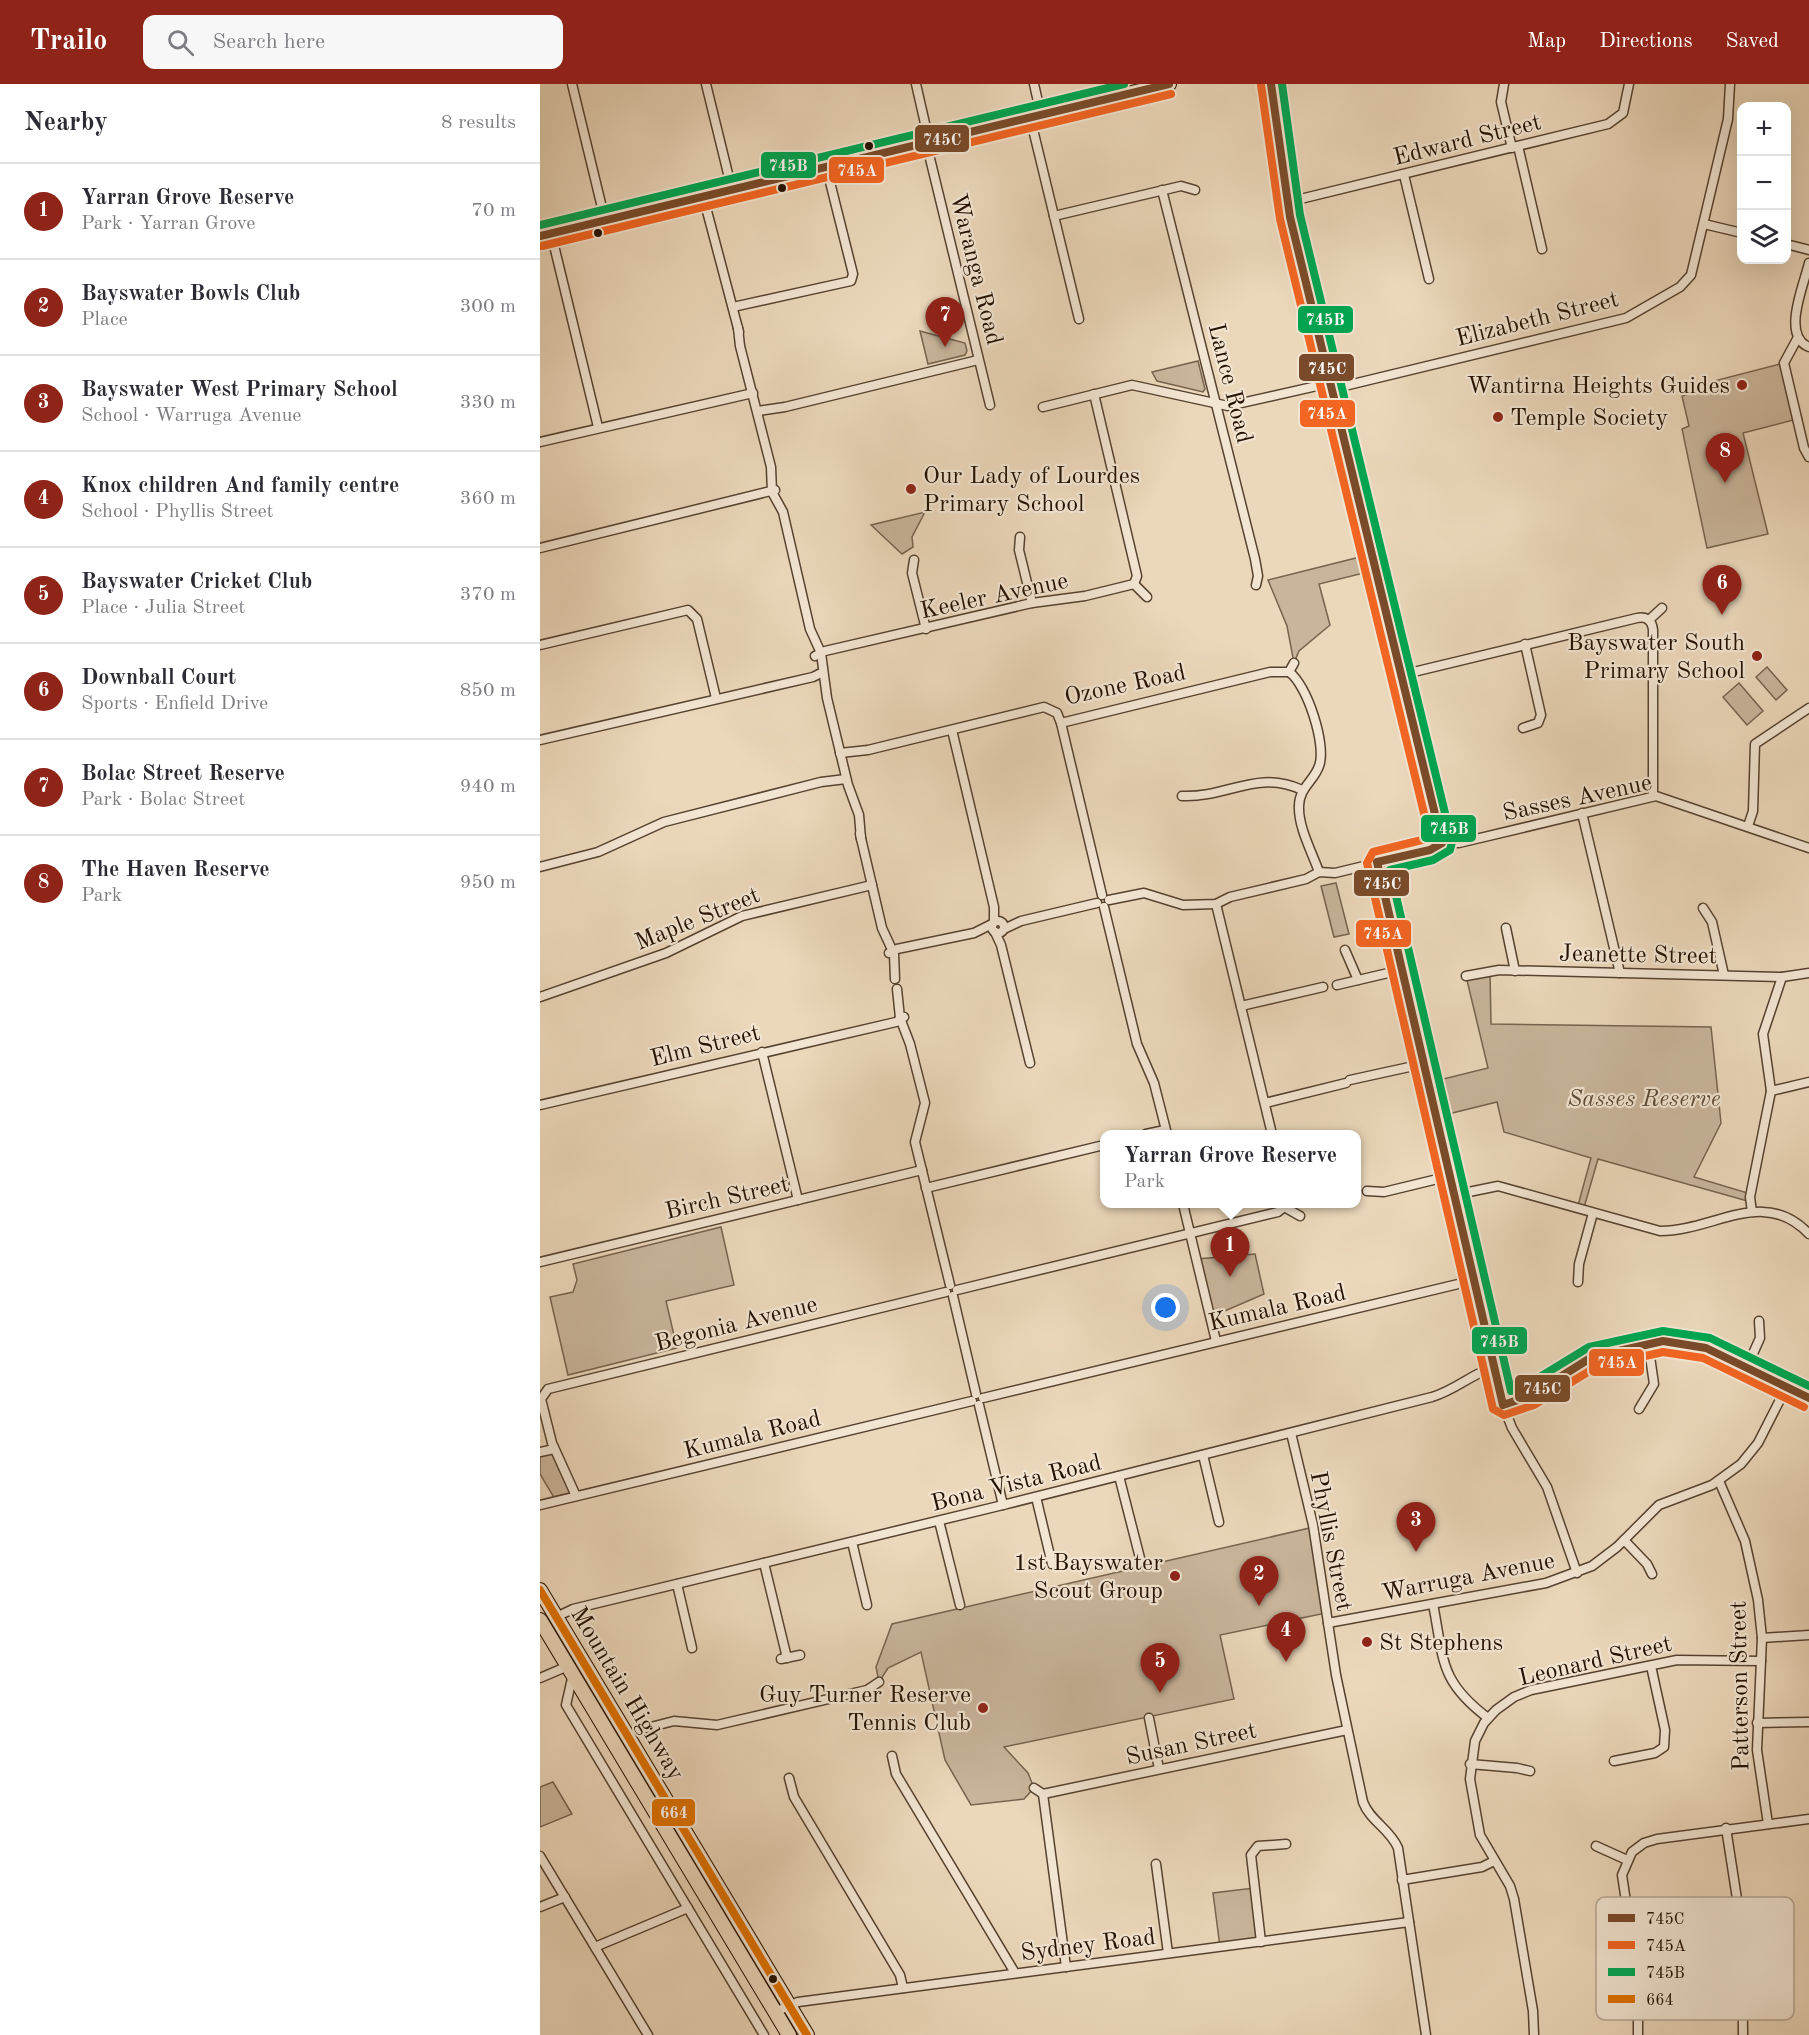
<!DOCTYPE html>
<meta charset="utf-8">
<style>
body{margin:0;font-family:"Old Standard TT",serif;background:#f7f7f7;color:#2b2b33}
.controls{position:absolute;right:18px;top:18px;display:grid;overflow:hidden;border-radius:12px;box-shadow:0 6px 24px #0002}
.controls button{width:54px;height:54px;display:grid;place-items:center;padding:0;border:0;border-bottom:2px solid #e1e1e2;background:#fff;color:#2b2b33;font:30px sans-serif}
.you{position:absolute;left:626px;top:1224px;width:21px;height:21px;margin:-15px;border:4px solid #fff;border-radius:50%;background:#1a73e8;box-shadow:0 0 0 9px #1a73e833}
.badge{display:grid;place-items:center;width:39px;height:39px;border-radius:50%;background:#8f2418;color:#fff;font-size:20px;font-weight:700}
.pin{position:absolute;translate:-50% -50px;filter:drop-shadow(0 2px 3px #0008)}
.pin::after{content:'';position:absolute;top:32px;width:21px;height:18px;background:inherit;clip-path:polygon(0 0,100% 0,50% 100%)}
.popup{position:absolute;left:560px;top:1046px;width:261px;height:78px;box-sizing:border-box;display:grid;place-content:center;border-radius:12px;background:#fff;filter:drop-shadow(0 2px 4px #0005);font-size:20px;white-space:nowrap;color:#7c7c81}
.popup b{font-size:22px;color:#2b2b33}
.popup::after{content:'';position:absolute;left:50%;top:100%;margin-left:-12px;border:12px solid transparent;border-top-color:#fff}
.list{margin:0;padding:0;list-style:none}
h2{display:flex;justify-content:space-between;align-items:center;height:78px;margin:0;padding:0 24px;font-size:26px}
h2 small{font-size:20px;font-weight:400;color:#7c7c81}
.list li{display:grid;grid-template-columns:39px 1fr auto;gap:18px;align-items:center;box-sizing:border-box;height:96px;padding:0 24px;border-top:2px solid #e1e1e2}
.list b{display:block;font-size:22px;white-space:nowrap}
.list p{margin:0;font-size:20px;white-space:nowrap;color:#7c7c81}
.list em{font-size:20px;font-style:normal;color:#7c7c81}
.icon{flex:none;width:33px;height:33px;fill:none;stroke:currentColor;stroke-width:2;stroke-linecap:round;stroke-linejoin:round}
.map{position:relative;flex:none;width:1269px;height:1951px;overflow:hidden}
header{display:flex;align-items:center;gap:36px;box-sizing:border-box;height:84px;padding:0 30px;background:#8f2418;color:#fff}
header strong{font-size:28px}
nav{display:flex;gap:33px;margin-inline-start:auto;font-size:21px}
.search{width:420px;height:54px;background:#f7f7f7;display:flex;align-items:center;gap:15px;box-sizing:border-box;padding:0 21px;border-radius:12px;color:#7c7c81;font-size:22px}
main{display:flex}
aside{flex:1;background:#fff}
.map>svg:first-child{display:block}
.green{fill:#c9b59b;stroke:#77634e;stroke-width:1.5}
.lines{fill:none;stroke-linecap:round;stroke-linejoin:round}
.street-casing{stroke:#56422f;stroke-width:11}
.primary-casing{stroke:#251101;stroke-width:16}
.street{stroke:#f2e5d2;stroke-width:8}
.primary{stroke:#ebd7ba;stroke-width:14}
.bus-1-casing{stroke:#f2e5d2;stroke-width:12}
.bus-2-casing{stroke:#f2e5d2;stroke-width:12}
.bus-3-casing{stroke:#f2e5d2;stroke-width:12}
.bus-4-casing{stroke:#f2e5d2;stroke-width:12}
.bus-1{stroke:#7a4b2a;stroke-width:8}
.bus-2{stroke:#f26522;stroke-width:8}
.bus-3{stroke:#00a651;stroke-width:8}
.bus-4{stroke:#de7100;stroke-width:8}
.bus-dot{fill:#251101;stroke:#f2e5d2;stroke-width:2}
.poi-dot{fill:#8f2418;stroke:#f2e5d2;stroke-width:2}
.labels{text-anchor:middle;stroke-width:4.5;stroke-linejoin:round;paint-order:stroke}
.street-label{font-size:24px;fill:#251101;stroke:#f2e5d2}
.poi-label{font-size:24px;fill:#251101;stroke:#f2e5d2;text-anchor:end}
.park-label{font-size:24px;font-style:italic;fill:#5e4a37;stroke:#f2e5d2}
.key{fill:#f2e5d2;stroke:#b4a593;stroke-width:1.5}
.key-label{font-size:16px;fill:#251101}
.line-badge{stroke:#f2e5d2;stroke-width:2}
.badge-label{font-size:16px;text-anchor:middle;font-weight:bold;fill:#fff}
</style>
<header>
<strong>Trailo</strong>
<div class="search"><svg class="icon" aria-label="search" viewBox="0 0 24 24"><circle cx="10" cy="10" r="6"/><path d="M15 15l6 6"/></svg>Search here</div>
<nav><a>Map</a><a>Directions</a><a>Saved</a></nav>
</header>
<main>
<aside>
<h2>Nearby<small>8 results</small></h2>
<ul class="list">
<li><span class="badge">1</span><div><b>Yarran Grove Reserve</b><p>Park · Yarran Grove</p></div><em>70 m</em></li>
<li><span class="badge">2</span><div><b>Bayswater Bowls Club</b><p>Place</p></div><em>300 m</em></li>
<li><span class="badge">3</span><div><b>Bayswater West Primary School</b><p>School · Warruga Avenue</p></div><em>330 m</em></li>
<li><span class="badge">4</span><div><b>Knox children And family centre</b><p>School · Phyllis Street</p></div><em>360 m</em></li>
<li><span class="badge">5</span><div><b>Bayswater Cricket Club</b><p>Place · Julia Street</p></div><em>370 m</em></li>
<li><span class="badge">6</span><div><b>Downball Court</b><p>Sports · Enfield Drive</p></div><em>850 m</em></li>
<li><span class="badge">7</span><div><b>Bolac Street Reserve</b><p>Park · Bolac Street</p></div><em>940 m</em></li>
<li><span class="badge">8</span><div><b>The Haven Reserve</b><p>Park</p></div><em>950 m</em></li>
</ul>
</aside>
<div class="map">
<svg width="1269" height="1951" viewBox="0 0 1269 1951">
<rect width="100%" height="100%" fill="#ebd7ba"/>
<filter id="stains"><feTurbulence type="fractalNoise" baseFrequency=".00333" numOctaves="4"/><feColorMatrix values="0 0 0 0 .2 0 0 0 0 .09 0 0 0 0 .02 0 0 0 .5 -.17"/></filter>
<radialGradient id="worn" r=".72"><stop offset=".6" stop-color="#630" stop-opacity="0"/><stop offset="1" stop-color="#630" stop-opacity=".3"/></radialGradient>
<g class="green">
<path d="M380 247 425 259 427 267 425 271 388 280Z"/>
<path d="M658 277 665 305 663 308 617 297 612 288Z"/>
<path d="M1244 279 1257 335 1203 349 1228 450 1167 464 1142 345 1149 342 1142 312 1172 304 1174 297Z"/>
<path d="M385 428 372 453 373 463 362 470 331 441Z"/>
<path d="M832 470 836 486 779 500 790 541 759 567 754 579 747 542 728 496Z"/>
<path d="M1227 583 1247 606 1236 616 1216 593Z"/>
<path d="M1199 599 1223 627 1207 641 1183 613Z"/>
<path d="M796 799 809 850 794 853 781 802Z"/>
<path d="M950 887 951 940 1171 943 1181 1039 1154 1093 1211 1110V1118L1058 1075 1043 1127 1037 1125 1051 1074 964 1048 957 1018 896 1033 887 999 948 984 926 892Z"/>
<path d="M181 1143 194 1201 126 1217 137 1264 28 1291 10 1213 33 1208 37 1196 33 1180Z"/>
<path d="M715 1170 724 1210 671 1233 657 1175Z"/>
<path d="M14 1365 36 1412 16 1417 0 1390V1368Z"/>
<path d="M774 1443 786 1529 680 1551 694 1615 464 1663 488 1689 494 1704 484 1715 431 1721 405 1676 381 1568 348 1584 339 1598 336 1583 352 1540Z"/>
<path d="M13 1698 32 1730 0 1743V1703Z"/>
<path d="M714 1804 721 1858 680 1863 673 1809Z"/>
<path d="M1141 1815 1150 1897H1098L1088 1833Z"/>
</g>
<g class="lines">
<defs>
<g id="street">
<path d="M32 0 65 136"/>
<path d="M166 0 192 106"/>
<path d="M376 0 389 57"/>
<path d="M494 0 501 31"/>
<path d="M731 0 750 133 902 759"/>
<path d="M964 0 961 18 972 64"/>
<path d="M490 33 539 235"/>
<path d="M386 58 450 321"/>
<path d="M978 62 1002 165"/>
<path d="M864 91 889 195"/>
<path d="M622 106 715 475 718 492 716 501"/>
<path d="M163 112 199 248"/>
<path d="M748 118 1068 40 1083 29 1089 0"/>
<path d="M514 132 641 102 655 106"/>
<path d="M1164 140 1202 149"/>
<path d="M11 149 58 343"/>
<path d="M1246 160 1269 166"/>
<path d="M1269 179C1264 201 1241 252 1269 263"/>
<path d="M193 223 311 197 313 190 286 82"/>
<path d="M198 244 200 262 231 383 232 408 243 428 270 545 281 569 287 614 308 701 319 731 321 755"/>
<path d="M1257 255 1244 279 1264 364 1269 373"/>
<path d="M792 305 1086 234 1140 203 1151 191 1188 35 1190 0"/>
<path d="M554 310 597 492 594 500"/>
<path d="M503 323 592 301 688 322 790 299"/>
<path d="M218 327 245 323 438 276"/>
<path d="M0 358 213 309"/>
<path d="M480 453 479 466 492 519"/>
<path d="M0 464 235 406"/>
<path d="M374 476 372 489 386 545"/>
<path d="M1109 536 1122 524"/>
<path d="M0 561 148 526 157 535 176 614"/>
<path d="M275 572 285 567 492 519 545 512 594 500 607 513"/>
<path d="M749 588C767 600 787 662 779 682 774 697 759 704 759 722 758 743 772 768 779 788"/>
<path d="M861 591 1097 534C1106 532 1112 536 1113 546V712"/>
<path d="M521 639 562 811"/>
<path d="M983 644 998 639 1001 631 985 560"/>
<path d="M412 646 454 823V838"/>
<path d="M0 656 273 593 283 588"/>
<path d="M300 669 328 666 504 623 517 629 521 639 730 588H749L754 579"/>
<path d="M642 712C688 714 716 685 762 706"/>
<path d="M1042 729 1080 889"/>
<path d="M1208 742 1213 727 1215 660 1269 624"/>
<path d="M320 750 342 844 354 870 355 895"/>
<path d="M837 778 963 1321 972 1344 1007 1403 1037 1489"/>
<path d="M0 783 58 768 124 738 281 698 306 695"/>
<path d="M569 816 604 809 643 821 676 820 690 813 766 795 779 788 795 789 890 766 902 759H919L1116 712 1269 764"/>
<path d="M676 820 732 1050"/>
<path d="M564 823 597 960 614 999 627 1050"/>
<path d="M1163 824 1172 838 1184 891"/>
<circle cx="458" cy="843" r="6"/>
<path d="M966 844 975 887"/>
<path d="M464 845 481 837 557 819"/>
<path d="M455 848 461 861 490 979"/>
<path d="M805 866 818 896"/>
<path d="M349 869 357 865 434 849 452 840"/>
<path d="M926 892 959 886 1242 893 1269 889"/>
<path d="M797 901 861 886"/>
<path d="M357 905 360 934 370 960 385 1019 375 1058 410 1201"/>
<path d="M0 913 126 869 202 832 332 801"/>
<path d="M701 922 783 903"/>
<path d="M222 968 258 1116"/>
<path d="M810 996 883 980"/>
<path d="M1231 1007 1269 998"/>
<path d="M725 1019 806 999"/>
<path d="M0 1021 356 938 364 933"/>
<path d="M606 1050 625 1046"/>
<path d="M386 1104 564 1061"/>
<path d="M827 1107 844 1108 910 1092"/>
<path d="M914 1111 958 1102 1120 1147C1174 1147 1224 1102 1269 1150"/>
<path d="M643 1120 676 1257"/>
<path d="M746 1124 760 1132"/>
<path d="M1212 1128 1210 1113 1231 1007 1223 950 1242 893"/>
<path d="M0 1178 382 1086"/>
<path d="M1038 1198 1039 1180 1053 1129"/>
<path d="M417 1206 738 1128 748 1120"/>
<path d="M413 1212 436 1310"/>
<path d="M1207 1283 1220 1254 1219 1237"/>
<path d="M443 1314 935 1196"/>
<path d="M439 1321 463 1421"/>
<path d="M963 1321 990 1312 1052 1273 1123 1257 1166 1264 1269 1314"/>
<path d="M1099 1325 1114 1300 1108 1259"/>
<path d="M751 1349 773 1441 796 1591 823 1718C830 1737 850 1745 858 1764L886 1951"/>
<path d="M0 1368 14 1365"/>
<path d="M663 1371 679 1438"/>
<path d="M579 1392 601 1478"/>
<path d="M1179 1397 1205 1457 1218 1516 1222 1554 1217 1666 1228 1740"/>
<path d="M36 1412 12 1359 1 1315 8 1305 406 1208"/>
<path d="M496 1413 512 1480"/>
<path d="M0 1421 432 1317"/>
<path d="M399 1437 420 1521"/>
<path d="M1084 1456 1107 1480 1112 1490"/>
<path d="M312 1458 327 1521"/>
<path d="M224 1479 247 1574"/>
<path d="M137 1500 152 1564"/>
<path d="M893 1520C904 1576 899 1597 948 1634"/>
<path d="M14 1534 33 1525 463 1421 892 1313C916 1306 934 1288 955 1283"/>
<path d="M788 1539 1006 1499 1052 1482 1077 1463 1119 1421 1172 1401 1201 1380 1218 1359 1247 1302"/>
<path d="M1222 1554 1269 1551"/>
<path d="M241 1575 260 1571"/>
<path d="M33 1590 26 1621 224 1951"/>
<path d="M0 1594 28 1582"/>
<path d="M609 1634 619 1685"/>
<path d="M1217 1639 1269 1638"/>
<path d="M99 1646 134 1637 177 1641 327 1606 339 1598"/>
<path d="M352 1672 356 1690 475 1889"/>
<path d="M1074 1677 1115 1669 1124 1663 1125 1646 1111 1582"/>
<path d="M930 1680 977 1684 990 1687"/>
<path d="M249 1694 254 1713 360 1891 363 1904"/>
<path d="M494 1704 503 1710"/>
<path d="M503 1710 807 1646"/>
<path d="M503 1710 526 1883"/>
<path d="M1186 1744 1202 1847 1203 1951"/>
<path d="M1056 1762 1087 1776"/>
<path d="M0 1772 108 1951"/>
<path d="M616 1780 628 1869"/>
<path d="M862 1796 942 1783 954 1777"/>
<path d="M0 1823 25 1813"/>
<path d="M721 1858 711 1771 718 1762 746 1760"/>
<path d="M55 1863 148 1824"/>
<path d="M235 1928 258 1918 869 1838"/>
<path d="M994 1951 993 1927 974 1815 970 1802 940 1751 930 1695 935 1657 944 1639 956 1626 974 1613 991 1606 1137 1576 1221 1577"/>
<path d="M1098 1951V1897L1082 1791 1092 1768 1104 1759 1117 1755 1269 1735"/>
</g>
<g id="primary">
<path d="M0 152 629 0"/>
<path d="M0 1506 267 1951"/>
<path d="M0 1536 249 1951"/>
</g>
</defs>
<use href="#street" class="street-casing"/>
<use href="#primary" class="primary-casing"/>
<use href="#street" class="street"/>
<use href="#primary" class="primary"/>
<defs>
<g id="bus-1">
<path d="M731 0 750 133 902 759 890 766 837 778 963 1321 990 1312 1052 1273 1123 1257 1166 1264 1269 1314"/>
<path d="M0 152 629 0"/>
</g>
<g id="bus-2">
<path d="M721 1 740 135 890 754 833 768 827 779 953 1325 964 1331 994 1321 1056 1283 1123 1268 1163 1274 1264 1323"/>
<path d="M2 162 631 10"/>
</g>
<g id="bus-3">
<path d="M742 0 760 131 912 758 910 766 893 776 850 786 971 1307 985 1302 1049 1263 1123 1247 1170 1254 1269 1302"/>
<path d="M0 141 584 0"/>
</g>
<path id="bus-4" d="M0 1506 267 1951"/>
</defs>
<use href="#bus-1" class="bus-1-casing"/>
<use href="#bus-2" class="bus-2-casing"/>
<use href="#bus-3" class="bus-3-casing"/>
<use href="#bus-4" class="bus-4-casing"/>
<use href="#bus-1" class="bus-1"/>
<use href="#bus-2" class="bus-2"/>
<use href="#bus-3" class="bus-3"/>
<use href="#bus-4" class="bus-4"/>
</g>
<g class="bus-dot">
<circle cx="329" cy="62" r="5"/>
<circle cx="242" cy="104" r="5"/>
<circle cx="58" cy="149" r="5"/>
<circle cx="233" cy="1895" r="5"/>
</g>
<g class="poi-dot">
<circle cx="1202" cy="301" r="6"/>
<circle cx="958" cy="333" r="6"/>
<circle cx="371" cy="405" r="6"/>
<circle cx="1217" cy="572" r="6"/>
<circle cx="635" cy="1492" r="6"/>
<circle cx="827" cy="1558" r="6"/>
<circle cx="443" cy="1624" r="6"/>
</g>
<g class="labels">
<g class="street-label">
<text transform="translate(927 55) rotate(-14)" y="8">Edward Street</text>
<text transform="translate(437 185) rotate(76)" y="8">Waranga Road</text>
<text transform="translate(997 234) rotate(-14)" y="8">Elizabeth Street</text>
<text transform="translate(691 299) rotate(76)" y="8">Lance Road</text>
<text transform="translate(454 511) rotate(-12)" y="8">Keeler Avenue</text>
<text transform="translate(585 600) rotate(-12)" y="8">Ozone Road</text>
<text transform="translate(1037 713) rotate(-12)" y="8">Sasses Avenue</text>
<text transform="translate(157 834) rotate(-22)" y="8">Maple Street</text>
<text transform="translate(1098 870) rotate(1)" y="8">Jeanette Street</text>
<text transform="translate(165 961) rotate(-14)" y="8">Elm Street</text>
<text transform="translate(187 1113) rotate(-13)" y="8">Birch Street</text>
<text transform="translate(737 1223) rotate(-13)" y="8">Kumala Road</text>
<text transform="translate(196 1239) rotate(-14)" y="8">Begonia Avenue</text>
<text transform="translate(212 1350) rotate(-14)" y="8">Kumala Road</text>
<text transform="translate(476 1398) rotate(-14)" y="8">Bona Vista Road</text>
<text transform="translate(792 1457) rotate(79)" y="8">Phyllis Street</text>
<text transform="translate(928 1492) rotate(-11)" y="8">Warruga Avenue</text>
<text transform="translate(1055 1576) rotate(-13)" y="8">Leonard Street</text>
<text transform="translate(1199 1602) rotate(-91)" y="8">Patterson Street</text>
<text transform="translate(88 1609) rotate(59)" y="8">Mountain Highway</text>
<text transform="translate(651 1659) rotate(-12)" y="8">Susan Street</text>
<text transform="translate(548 1860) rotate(-7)" y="8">Sydney Road</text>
</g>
<g class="poi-label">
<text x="1190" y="309">Wantirna Heights Guides</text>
<text x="970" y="341" text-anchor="start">Temple Society</text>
<text x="383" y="399" text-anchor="start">Our Lady of Lourdes<tspan x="383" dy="28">Primary School</tspan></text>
<text x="1205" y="566">Bayswater South<tspan x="1205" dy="28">Primary School</tspan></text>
<text x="623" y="1486">1st Bayswater<tspan x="623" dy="28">Scout Group</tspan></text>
<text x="839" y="1566" text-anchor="start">St Stephens</text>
<text x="431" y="1618">Guy Turner Reserve<tspan x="431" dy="28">Tennis Club</tspan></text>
</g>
<g class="park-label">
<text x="1104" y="1022">Sasses Reserve</text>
</g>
</g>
<rect x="1056" y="1813" width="198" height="123" rx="9" class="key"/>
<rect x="1068" y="1830" width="27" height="8" fill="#7a4b2a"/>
<rect x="1068" y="1857" width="27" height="8" fill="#f26522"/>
<rect x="1068" y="1884" width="27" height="8" fill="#00a651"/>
<rect x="1068" y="1911" width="27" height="8" fill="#de7100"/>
<g class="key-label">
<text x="1106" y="1840">745C</text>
<text x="1106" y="1867">745A</text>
<text x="1106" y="1894">745B</text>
<text x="1106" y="1921">664</text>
</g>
<g class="line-badge">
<rect x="374" y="40" width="56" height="29" rx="6" fill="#7a4b2a"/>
<rect x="220" y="67" width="57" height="28" rx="6" fill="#00a651"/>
<rect x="288" y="72" width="57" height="28" rx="6" fill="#f26522"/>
<rect x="757" y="221" width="57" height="29" rx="6" fill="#00a651"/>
<rect x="758" y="269" width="57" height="29" rx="6" fill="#7a4b2a"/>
<rect x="759" y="315" width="57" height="29" rx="6" fill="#f26522"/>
<rect x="880" y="730" width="57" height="29" rx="6" fill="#00a651"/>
<rect x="813" y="785" width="57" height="28" rx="6" fill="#7a4b2a"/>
<rect x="815" y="835" width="57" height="29" rx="6" fill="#f26522"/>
<rect x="931" y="1242" width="57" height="29" rx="6" fill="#00a651"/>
<rect x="1048" y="1264" width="57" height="29" rx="6" fill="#f26522"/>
<rect x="974" y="1290" width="57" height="29" rx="6" fill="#7a4b2a"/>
<rect x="111" y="1714" width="45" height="29" rx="6" fill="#de7100"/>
</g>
<g class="badge-label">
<text x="402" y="61">745C</text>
<text x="248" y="87">745B</text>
<text x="317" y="92">745A</text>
<text x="785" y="241">745B</text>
<text x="787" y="290">745C</text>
<text x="787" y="335">745A</text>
<text x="909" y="750">745B</text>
<text x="842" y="805">745C</text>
<text x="843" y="855">745A</text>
<text x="959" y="1263">745B</text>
<text x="1077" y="1284">745A</text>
<text x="1002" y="1310">745C</text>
<text x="134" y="1734">664</text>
</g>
<rect width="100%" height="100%" filter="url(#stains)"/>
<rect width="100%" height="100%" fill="url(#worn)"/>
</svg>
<div class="controls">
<button>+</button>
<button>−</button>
<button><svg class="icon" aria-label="layers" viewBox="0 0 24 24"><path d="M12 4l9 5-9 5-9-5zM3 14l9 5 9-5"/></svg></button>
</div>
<div class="you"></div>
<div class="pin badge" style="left:690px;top:1193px">1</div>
<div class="popup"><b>Yarran Grove Reserve</b>Park</div>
<div class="pin badge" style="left:719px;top:1522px">2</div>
<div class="pin badge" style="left:876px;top:1468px">3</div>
<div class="pin badge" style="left:746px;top:1578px">4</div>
<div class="pin badge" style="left:620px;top:1609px">5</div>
<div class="pin badge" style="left:1182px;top:531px">6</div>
<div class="pin badge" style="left:405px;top:263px">7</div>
<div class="pin badge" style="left:1185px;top:399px">8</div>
</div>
</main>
